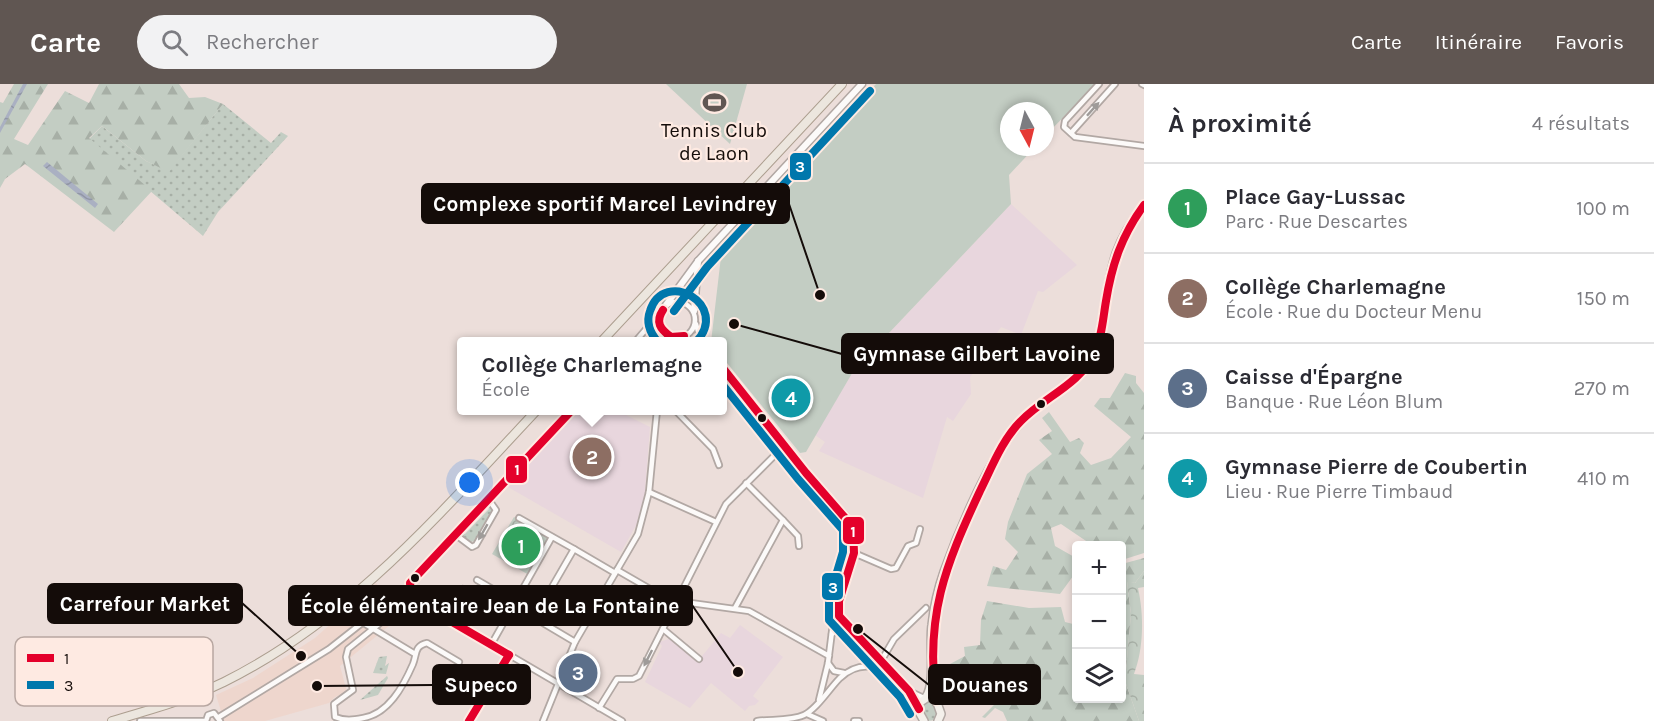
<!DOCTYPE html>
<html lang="fr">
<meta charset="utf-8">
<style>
body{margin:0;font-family:Karla,sans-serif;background:#f2f2f3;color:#2b2b33}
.controls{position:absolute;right:18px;bottom:18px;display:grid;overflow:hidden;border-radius:6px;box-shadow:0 3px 9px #0003}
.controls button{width:54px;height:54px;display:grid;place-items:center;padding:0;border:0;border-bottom:2px solid #e1e1e2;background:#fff;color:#2b2b33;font:30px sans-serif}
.compass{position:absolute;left:1000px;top:18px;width:54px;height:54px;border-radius:50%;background:#fff;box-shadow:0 3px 9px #0003;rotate:173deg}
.you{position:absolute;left:470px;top:399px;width:21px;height:21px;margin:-15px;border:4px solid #fff;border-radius:50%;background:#1a73e8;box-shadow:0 0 0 9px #1a73e833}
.badge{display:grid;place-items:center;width:39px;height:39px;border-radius:50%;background:#605652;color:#fff;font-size:20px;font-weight:700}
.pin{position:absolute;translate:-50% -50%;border:3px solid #fff;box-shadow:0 2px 6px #0006}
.popup{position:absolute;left:457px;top:253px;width:270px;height:78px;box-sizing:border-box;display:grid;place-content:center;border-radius:6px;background:#fff;filter:drop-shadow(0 2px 4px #0005);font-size:20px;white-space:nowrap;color:#7c7c81}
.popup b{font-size:22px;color:#2b2b33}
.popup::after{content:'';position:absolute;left:50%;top:100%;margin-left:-12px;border:12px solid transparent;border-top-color:#fff}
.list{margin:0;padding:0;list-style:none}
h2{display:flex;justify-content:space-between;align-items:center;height:78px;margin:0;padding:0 24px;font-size:26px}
h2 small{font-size:20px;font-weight:400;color:#7c7c81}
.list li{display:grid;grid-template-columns:39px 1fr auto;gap:18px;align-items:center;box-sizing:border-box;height:90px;padding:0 24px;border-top:2px solid #e1e1e2}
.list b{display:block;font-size:22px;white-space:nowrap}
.list p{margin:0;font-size:20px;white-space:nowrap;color:#7c7c81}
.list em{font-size:20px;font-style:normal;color:#7c7c81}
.icon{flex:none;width:33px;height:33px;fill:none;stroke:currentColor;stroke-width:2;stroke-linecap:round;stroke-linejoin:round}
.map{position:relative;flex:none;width:1144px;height:637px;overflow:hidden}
header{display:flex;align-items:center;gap:36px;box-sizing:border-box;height:84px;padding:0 30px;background:#605652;color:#fff}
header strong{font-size:28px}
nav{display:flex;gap:33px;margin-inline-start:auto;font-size:21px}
.search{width:420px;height:54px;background:#f2f2f3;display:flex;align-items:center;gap:15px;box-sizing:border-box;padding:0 21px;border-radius:33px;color:#7c7c81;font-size:22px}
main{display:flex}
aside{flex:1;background:#fff}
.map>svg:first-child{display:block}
.built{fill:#eed6cd}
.education{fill:#e8d6dd}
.grass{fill:url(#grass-dots)}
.forest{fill:url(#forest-firs)}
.park{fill:url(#park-crowns)}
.garden{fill:#c3cdc3}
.water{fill:url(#water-waves)}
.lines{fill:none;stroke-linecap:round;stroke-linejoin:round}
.minor-casing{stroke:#b2a8a4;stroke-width:8}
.tertiary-casing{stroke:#b2a8a4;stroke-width:9}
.secondary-casing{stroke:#b2a8a4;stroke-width:10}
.primary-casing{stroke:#ac9e8f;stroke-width:10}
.minor{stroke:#fcfaf9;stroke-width:4.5}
.tertiary{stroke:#fcfaf9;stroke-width:6}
.secondary{stroke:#f4f0eb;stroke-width:7}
.primary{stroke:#ece6de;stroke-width:8}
.bus-1-casing{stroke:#feeae2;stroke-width:12}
.bus-2-casing{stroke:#feeae2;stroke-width:12}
.bus-1{stroke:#e4002b;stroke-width:8}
.bus-2{stroke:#0077ac;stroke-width:8}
.oneway{fill:#9f9b99}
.bus-dot{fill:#140c09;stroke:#feeae2;stroke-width:2}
.labels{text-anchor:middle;stroke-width:4.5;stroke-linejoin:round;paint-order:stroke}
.poi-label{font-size:20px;fill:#140c09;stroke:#feeae2}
.key{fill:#feeae2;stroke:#b8a7a1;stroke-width:1.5}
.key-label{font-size:16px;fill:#140c09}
.leader{fill:none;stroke:#140c09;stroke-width:2}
.callout-dot{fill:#140c09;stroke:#feeae2;stroke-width:2}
.callout{fill:#140c09;stroke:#140c09;stroke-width:2}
.callout-label{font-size:21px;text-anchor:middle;font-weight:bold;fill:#fff}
.line-badge{stroke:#feeae2;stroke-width:2}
.badge-label{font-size:16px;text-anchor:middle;font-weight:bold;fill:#fff}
</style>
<header>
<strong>Carte</strong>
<div class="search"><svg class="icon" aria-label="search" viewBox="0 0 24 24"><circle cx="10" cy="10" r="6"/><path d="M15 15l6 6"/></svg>Rechercher</div>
<nav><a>Carte</a><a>Itinéraire</a><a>Favoris</a></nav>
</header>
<main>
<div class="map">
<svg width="1144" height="637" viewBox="0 0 1144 637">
<defs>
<pattern id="grass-dots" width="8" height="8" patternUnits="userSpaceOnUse" patternTransform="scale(1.5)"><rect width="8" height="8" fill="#c3cdc3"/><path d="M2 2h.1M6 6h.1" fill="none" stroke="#a7afa6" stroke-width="1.8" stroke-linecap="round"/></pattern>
<pattern id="forest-firs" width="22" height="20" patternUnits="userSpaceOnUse" patternTransform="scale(1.5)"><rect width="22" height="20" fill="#c3cdc3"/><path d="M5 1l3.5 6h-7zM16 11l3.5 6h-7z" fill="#a7afa6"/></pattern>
<pattern id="park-crowns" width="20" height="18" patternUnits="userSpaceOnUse" patternTransform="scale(1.5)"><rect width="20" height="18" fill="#c3cdc3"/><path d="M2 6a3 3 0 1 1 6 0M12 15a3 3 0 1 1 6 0" fill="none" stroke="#a7afa6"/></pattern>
<pattern id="water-waves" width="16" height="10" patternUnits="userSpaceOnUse" patternTransform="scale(1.5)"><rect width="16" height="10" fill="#aab0c2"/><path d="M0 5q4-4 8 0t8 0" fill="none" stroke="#9196a5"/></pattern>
</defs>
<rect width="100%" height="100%" fill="#ecdeda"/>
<path class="built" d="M376 499 390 521 395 537 340 582 347 608 335 613 329 619 265 637H224L216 611 253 594 315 554Z"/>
<g class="education">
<path d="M1011 120 1077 181 1043 208 1038 207 1021 251 1001 243 978 276 981 279 970 293 971 310 953 337 947 333 923 414 819 367 825 358 815 351 854 286Z"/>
<path d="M579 327H618L650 343 644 419 639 436 621 468 508 403Z"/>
<path d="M740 541 783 573 753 612 759 617 755 621 749 622 745 627 711 599 690 624 645 598 662 562 659 558 669 555 698 577 721 549 730 554Z"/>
</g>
<g class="grass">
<path d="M223 20 271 59 281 48 288 52 218 128 203 152 89 55 102 42 146 77 169 87Z"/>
<path d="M489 420 493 421 494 426 477 457 470 458 461 453V448L465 450 489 425 486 421Z"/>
<path d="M387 572 385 582 389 579 386 590 373 589 379 573Z"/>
<path d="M387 592 388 594 378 611 360 616Z"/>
<path d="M932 615 938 632 935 636 928 637 921 620 923 617Z"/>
</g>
<g class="forest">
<path d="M14 0H48L14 55 28 61 65 7 89 19 99 0H179L189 14 205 13 223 20 169 88 146 77 102 42 89 54 152 107 114 148 25 80 5 95 0 104V18L3 19Z"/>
<path d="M1125 289 1136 292V299L1144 309V469L1122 476V462L1092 461 1061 440 1051 444 1055 462 1076 474V488L1060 510 987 502 993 482 1006 486 1018 468 1005 455 1008 438 1027 390 1052 370 1039 356 1052 347 1042 334 1049 328 1070 358 1079 354 1084 359 1080 369 1091 381 1111 374 1131 353 1094 322 1100 314H1110Z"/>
<path d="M1144 474V487L1135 499 1127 498 1131 530 1125 597 1139 637H1007L1003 628 995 624 985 634 982 633 1001 614 999 608 976 613 974 605 949 610 943 605 950 580 965 572 964 563 980 561 981 536 987 517 1029 524 1061 523 1065 538 1073 540 1076 537V614H1122V480Z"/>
</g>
<g class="park">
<path d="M514 433 550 453 529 491 492 470Z"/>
<path d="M1144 487V503L1138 504C1144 531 1144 564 1134 590L1144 591V637H1139L1125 597 1131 530 1127 497 1135 499Z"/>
</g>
<g class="garden">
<path d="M666 0H747L730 60Z"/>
<path d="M876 0H1096L1045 52V27H1009V63H1035L1009 91 1011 120 854 286 806 368 800 369 723 274 722 258H711L722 164Z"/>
</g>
<g class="water">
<path d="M23 0H27L0 49V43Z"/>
<path d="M47 78 98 120 95 124 43 82Z"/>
</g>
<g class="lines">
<defs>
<g id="minor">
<path d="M1099 0 1065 37 1064 43 1075 53 1144 62"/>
<path d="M1142 0 1144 1"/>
<path d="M1071 49 1115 0"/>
<circle cx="677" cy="236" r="18"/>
<path d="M696 240 701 258"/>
<path d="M635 258 658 231"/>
<path d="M642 258 668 252"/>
<path d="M722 282 806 389 846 432 853 443 854 469 835 523 828 579 819 616"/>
<path d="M675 326 713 365 719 381"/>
<path d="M649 408 716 438"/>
<path d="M519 434 574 465"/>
<path d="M783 436 798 452 799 462"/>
<path d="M456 451 472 463 476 461 496 426 489 416"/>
<path d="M854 469 891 485 896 484 908 462 916 459 920 445"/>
<path d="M617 486 669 516 749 527 829 572"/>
<path d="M477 496 515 518"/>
<path d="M395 513V527L348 565 346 573 353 606 334 620 335 633C345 637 353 636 363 634 388 630 403 603 413 580 417 570 414 562 427 559L459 578"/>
<path d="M411 514 410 499 572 326"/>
<path d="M838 521 842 537 891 588"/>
<path d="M735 524 783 436 746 399"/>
<path d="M510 527 527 537 538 536 575 558"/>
<path d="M446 534 463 505 508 531"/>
<path d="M538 536 537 529 574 465 615 489"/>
<path d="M362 538 415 570"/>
<path d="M663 545 699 575"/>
<path d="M832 550 838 544 847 545"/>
<path d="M491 561 552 453"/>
<path d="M828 579 834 587 844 589"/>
<path d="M880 579 894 555 926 524"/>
<path d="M909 607 924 614"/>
<path d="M599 624 617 595H633L639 592 726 420 785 361"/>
<path d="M807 630 823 637"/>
<path d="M219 633 329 565 395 513 402 511 416 516 622 637"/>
<path d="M140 637H204"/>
<path d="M206 637 208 631 214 629 220 637"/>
<path d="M469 637 509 571"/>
<path d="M543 637 575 558 638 450 649 408 657 326"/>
<path d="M757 637C772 635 791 637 804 631 817 625 829 605 840 594 870 566 903 595 918 622"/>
<path d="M854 637H859"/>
</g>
<g id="tertiary">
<path d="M666 221 699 176 862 0"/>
<path d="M694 227 698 177"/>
</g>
<g id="secondary">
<path d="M926 613C936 598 929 560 932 541 934 523 938 505 944 488 959 446 991 370 1021 338 1043 314 1078 301 1094 270 1101 255 1102 238 1105 221 1112 177 1116 157 1144 121"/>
<path d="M924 637 919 628V619L928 613 936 616 941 630 938 637"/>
</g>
<g id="primary">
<path d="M601 258 842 0"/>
<path d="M112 637C150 626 189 615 224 598 351 535 442 427 537 326"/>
</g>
</defs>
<use href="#minor" class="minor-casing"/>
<use href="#tertiary" class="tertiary-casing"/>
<use href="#secondary" class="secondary-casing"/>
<use href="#primary" class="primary-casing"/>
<use href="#minor" class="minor"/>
<use href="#tertiary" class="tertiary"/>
<use href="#secondary" class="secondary"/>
<use href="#primary" class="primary"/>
<defs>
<g id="bus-1">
<path d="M663 226C655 238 660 245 671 253L684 252"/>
<path d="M722 283 806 389 853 443 854 469 839 517V532L909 607 919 625"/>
<path d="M411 514 410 499 572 326"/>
<path d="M411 514 509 571"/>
<path d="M936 616C925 532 945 482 980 407 992 383 1002 356 1021 337 1044 313 1079 301 1094 270 1102 254 1103 234 1106 217 1112 180 1122 151 1144 121"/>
<path d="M469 637 509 571"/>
</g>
<g id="bus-2">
<path d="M674 227 707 183 870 7"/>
<path d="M658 258C650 249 646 238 650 227 664 183 731 221 696 258"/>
<path d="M722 300 798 395 843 446V468L829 515V536L900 613 910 630"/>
</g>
</defs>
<use href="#bus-1" class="bus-1-casing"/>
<use href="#bus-2" class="bus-2-casing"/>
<use href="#bus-1" class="bus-1"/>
<use href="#bus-2" class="bus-2"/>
</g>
<defs><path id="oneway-solid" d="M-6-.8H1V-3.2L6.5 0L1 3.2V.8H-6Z" transform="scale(1.5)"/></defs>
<g class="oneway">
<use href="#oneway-solid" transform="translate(1093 25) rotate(-48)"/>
<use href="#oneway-solid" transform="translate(483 448) rotate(120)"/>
<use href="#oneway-solid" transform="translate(648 574) rotate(117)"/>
</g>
<defs>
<symbol id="stadium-bare" viewBox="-9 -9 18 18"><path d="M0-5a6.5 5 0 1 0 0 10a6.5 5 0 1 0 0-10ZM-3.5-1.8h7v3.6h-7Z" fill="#605652" stroke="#feeae2" stroke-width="2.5" paint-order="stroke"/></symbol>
</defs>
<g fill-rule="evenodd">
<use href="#stadium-bare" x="698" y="2" width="33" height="33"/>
</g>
<g class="bus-dot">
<circle cx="1041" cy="320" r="5"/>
<circle cx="762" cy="334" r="5"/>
<circle cx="415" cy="494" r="5"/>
</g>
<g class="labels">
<g class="poi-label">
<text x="714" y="53">Tennis Club<tspan x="714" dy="23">de Laon</tspan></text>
</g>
</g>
<rect x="15" y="553" width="198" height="69" rx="9" class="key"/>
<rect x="27" y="570" width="27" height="8" fill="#e4002b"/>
<rect x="27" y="597" width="27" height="8" fill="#0077ac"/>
<g class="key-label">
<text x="64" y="580">1</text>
<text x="64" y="607">3</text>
</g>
<path class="leader" d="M820 211L789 120M734 240L842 270M301 572L242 519M738 588L692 521M858 545L929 601M317 602L433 601"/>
<g class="callout-dot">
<circle cx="820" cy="211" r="6"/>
<circle cx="734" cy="240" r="6"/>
<circle cx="301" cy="572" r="6"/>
<circle cx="738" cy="588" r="6"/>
<circle cx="858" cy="545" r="6"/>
<circle cx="317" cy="602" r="6"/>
</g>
<g class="callout">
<rect x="422" y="100" width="367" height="39" rx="6"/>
<rect x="842" y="250" width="271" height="39" rx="6"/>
<rect x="48" y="500" width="194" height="39" rx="6"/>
<rect x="289" y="502" width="403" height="39" rx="6"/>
<rect x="929" y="581" width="111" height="39" rx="6"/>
<rect x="433" y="581" width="97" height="39" rx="6"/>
</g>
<g class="callout-label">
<text x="605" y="127">Complexe sportif Marcel Levindrey</text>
<text x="977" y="277">Gymnase Gilbert Lavoine</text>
<text x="145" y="527">Carrefour Market</text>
<text x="490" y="529">École élémentaire Jean de La Fontaine</text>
<text x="985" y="608">Douanes</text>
<text x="481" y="608">Supeco</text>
</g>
<g class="line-badge">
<rect x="789" y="68" width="23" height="29" rx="6" fill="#0077ac"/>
<rect x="505" y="371" width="23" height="29" rx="6" fill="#e4002b"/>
<rect x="842" y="432" width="23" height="29" rx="6" fill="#e4002b"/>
<rect x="821" y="488" width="23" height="29" rx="6" fill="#0077ac"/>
</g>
<g class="badge-label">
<text x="800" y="88">3</text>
<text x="517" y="391">1</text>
<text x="853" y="453">1</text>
<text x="833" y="509">3</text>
</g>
</svg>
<div class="controls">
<button>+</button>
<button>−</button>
<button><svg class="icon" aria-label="layers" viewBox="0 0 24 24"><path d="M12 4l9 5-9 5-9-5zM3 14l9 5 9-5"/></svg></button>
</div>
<svg class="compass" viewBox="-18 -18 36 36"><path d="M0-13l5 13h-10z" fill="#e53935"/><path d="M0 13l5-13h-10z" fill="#7c7c81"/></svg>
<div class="you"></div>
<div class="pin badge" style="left:521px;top:462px;background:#2e9e5b">1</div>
<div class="pin badge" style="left:592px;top:373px;background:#8d6e63">2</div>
<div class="popup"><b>Collège Charlemagne</b>École</div>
<div class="pin badge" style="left:578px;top:589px;background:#5c6f8a">3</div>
<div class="pin badge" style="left:791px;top:314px;background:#0f9aa8">4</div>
</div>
<aside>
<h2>À proximité<small>4 résultats</small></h2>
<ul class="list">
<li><span class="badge" style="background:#2e9e5b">1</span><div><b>Place Gay-Lussac</b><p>Parc · Rue Descartes</p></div><em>100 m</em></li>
<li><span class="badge" style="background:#8d6e63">2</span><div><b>Collège Charlemagne</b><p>École · Rue du Docteur Menu</p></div><em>150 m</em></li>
<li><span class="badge" style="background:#5c6f8a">3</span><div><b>Caisse d'Épargne</b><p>Banque · Rue Léon Blum</p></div><em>270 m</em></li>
<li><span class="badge" style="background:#0f9aa8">4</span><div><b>Gymnase Pierre de Coubertin</b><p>Lieu · Rue Pierre Timbaud</p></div><em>410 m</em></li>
</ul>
</aside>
</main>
